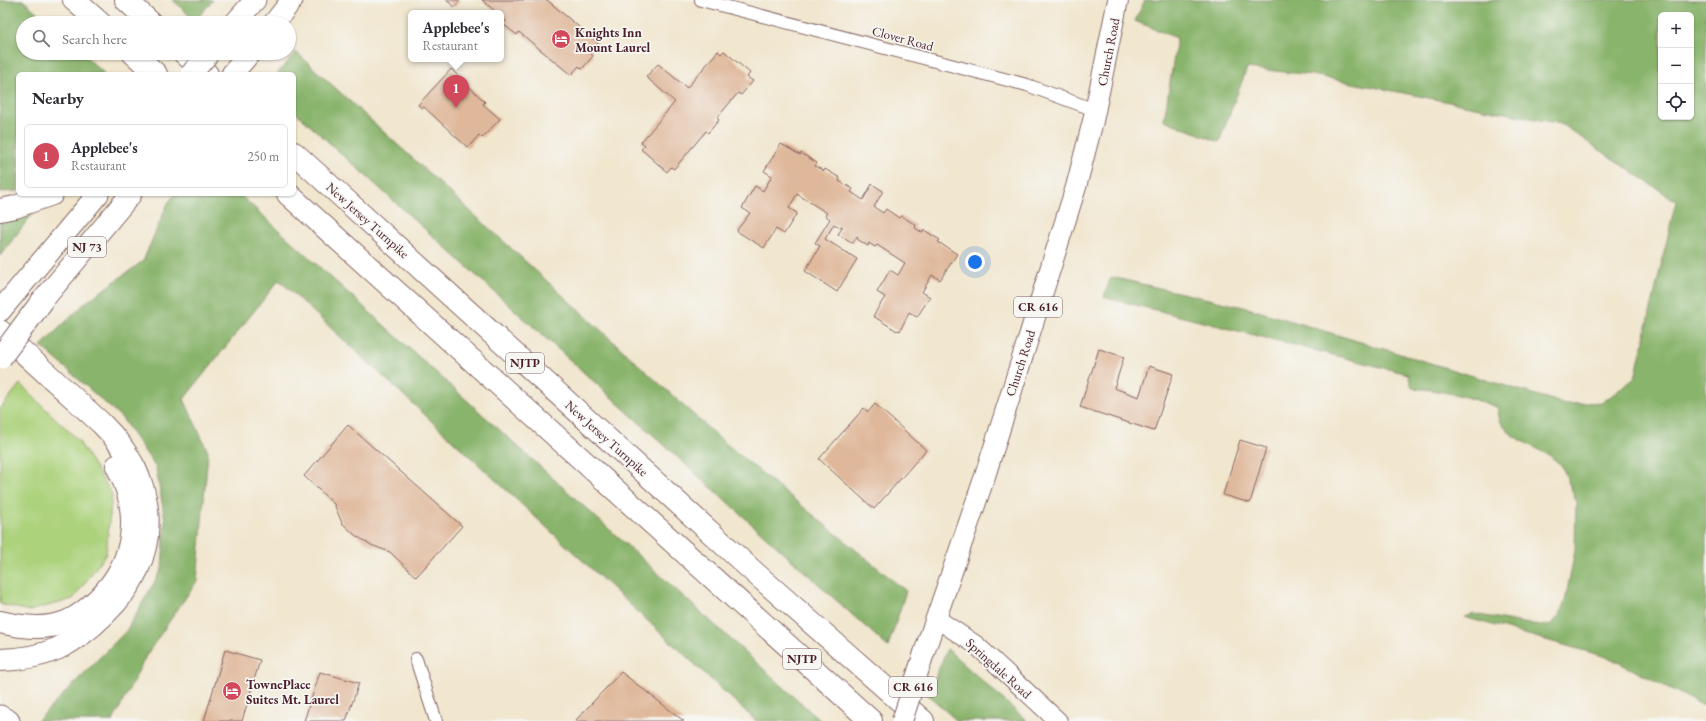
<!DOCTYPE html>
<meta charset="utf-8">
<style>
body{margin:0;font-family:"EB Garamond",serif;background:#f2f2f3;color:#2b2b33}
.controls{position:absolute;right:12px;top:12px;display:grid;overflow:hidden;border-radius:6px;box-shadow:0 1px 3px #0004}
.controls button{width:36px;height:36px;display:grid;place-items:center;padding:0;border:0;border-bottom:1px solid #e1e1e2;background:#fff;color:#2b2b33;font:20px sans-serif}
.you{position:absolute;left:975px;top:262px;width:14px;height:14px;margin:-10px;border:3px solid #fff;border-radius:50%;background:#1a73e8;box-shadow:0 0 0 6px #1a73e833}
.badge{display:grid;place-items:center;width:26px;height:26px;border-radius:50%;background:#d1495b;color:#fff;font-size:13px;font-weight:700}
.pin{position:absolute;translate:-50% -33px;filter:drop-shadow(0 1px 2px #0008)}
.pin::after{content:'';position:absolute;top:21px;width:14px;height:12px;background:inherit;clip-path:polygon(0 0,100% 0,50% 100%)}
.popup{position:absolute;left:408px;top:10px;width:96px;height:52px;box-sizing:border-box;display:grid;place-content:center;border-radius:6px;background:#fff;filter:drop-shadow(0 1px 3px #0005);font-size:13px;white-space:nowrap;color:#7c7c81}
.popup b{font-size:15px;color:#2b2b33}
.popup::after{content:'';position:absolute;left:50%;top:100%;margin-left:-8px;border:8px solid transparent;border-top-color:#fff}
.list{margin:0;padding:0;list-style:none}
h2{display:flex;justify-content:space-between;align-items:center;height:52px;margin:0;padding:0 16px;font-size:17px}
h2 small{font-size:13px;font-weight:400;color:#7c7c81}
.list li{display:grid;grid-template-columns:26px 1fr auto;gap:12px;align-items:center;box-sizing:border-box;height:64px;margin:0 8px 8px;padding:0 8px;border:1px solid #e1e1e2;border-radius:6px}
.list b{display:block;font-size:15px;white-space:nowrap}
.list p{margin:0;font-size:13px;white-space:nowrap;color:#7c7c81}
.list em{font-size:13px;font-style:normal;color:#7c7c81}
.icon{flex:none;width:22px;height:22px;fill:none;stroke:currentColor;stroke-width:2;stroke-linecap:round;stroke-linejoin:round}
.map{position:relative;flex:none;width:1706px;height:721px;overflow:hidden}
.search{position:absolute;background:#fff;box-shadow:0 1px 3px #0004;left:16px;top:16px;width:280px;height:44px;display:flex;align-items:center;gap:10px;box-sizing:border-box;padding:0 14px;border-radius:22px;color:#7c7c81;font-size:15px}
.panel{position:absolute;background:#fff;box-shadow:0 1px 3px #0004;left:16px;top:72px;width:280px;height:124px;border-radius:6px}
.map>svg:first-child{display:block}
.green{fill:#acd27c;stroke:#7b7854}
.forest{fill:#89b46c;stroke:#6a6a4c;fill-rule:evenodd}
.building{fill:#dfb79a}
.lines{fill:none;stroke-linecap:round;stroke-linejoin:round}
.minor-casing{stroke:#846564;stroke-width:14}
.secondary-casing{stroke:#846564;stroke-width:20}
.primary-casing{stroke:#846564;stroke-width:22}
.trunk-casing{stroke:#846564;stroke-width:23}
.motorway-casing{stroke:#846564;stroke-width:24}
.minor{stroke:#fff;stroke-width:12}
.secondary{stroke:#fff;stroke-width:18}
.primary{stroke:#fff;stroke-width:20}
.trunk{stroke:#fff;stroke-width:21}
.motorway{stroke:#fff;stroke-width:22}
.primary-bridge-casing{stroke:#846564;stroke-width:22;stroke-linecap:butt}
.trunk-bridge-casing{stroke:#846564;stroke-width:23;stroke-linecap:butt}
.motorway-bridge-casing{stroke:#846564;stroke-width:24;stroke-linecap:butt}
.primary-bridge{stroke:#fff;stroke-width:20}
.trunk-bridge{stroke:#fff;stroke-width:21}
.motorway-bridge{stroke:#fff;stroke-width:22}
.labels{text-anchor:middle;stroke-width:3.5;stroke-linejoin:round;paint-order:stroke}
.shield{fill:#f6f6f2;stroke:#7e6067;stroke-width:1}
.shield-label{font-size:12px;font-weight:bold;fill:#4a1f2b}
.poi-label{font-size:13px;font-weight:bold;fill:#4a1f2b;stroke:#f6f6f2;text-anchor:start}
.street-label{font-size:13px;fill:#4a1f2b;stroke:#f6f6f2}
</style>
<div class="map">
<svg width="1706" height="721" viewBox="0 0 1706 721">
<rect width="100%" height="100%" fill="#f6f6f2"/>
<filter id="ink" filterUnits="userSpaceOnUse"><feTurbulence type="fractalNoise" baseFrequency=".025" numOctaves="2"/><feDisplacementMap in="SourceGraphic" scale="8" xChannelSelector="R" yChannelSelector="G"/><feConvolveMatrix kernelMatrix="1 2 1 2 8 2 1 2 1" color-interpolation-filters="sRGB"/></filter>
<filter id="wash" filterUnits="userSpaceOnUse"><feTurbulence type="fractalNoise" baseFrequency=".012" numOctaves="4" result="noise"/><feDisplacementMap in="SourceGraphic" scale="16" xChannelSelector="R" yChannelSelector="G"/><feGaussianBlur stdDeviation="0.9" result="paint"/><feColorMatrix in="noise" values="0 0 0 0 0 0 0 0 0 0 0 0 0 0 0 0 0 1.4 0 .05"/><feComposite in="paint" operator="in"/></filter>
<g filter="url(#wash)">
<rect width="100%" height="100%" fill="#f1e6ce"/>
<path class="green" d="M20 384 78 440 112 494 106 554 73 599 29 611 0 604V409Z"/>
<g class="forest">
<path d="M0 0H23L49 23H23V53H82L105 74H18V191L0 192Z"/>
<path d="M173 0H213L195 21Z"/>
<path d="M1145 0H1706V707L1610 658 1464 617 1474 614 1540 626 1552 624 1558 617 1565 601 1575 551 1576 501 1562 466 1549 455 1513 436 1500 421 1497 407C1469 397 1442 390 1412 388L1408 374 1104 297 1111 277 1248 308 1566 404 1603 402 1635 378 1676 201 1561 124 1312 75 1247 68 1219 142 1164 120 1177 38 1135 21ZM1661 15H1691V117H1661Z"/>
<path d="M296 52 719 438 906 591 888 647 294 111V74H277Z"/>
<path d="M175 194H239L821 721H756L279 280 184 399 208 452 197 581 147 654 113 721H37L126 631 162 569 165 520 156 468 122 418 41 346 85 303 143 261 168 203Z"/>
<path d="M34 212 0 256V221Z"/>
<path d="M947 649 1027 721H957L928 695Z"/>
</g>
<g id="blocks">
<g class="building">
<path d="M446 0H460L455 7Z"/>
<path d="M482 0H547L598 43 590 53 593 56 582 69 579 66 571 75 519 32 517 35 503 24 506 21 501 16V13H497Z"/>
<path d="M718 51 721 54 724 51 750 73 747 77 753 81 741 95 738 93 717 118 719 120 708 133 706 131 674 169 671 167 667 172 641 149 645 145 641 142 675 102 646 77 658 64 687 88Z"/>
<path d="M451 69 485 102 483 104 500 119 482 138 479 135 468 148 424 107 422 108 418 105Z"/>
<path d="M781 144 800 155 801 153 817 163 815 166 824 171 825 169 840 178 839 181 853 189 851 192 863 200 872 184 883 191 874 207 883 213 886 209 899 218 901 216 916 225 915 228 923 233 924 230 940 240 938 242 957 254 940 280 932 275 922 292 930 297 917 317 909 312 900 331 898 330 897 331 873 316 885 297 877 292 890 270 898 275 905 263 877 245 875 247 869 243 868 246 857 239 858 237 857 236 853 243 838 234 843 227 841 226 840 228 834 224 825 239 857 259 837 292 805 271 820 246 815 243 830 219 825 215 827 213 797 194 789 208 797 213 784 234 776 229 764 248 738 232 737 230 750 213 742 208 755 186 763 191 772 176 764 171Z"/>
<path d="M1099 349 1124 357 1114 388 1139 397 1149 366 1173 374 1154 431 1080 407Z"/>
<path d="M875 404 926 450 874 509 819 459 864 408 868 412Z"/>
<path d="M348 425 462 526 416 577 390 552 371 545 355 535 342 523 334 504 304 476Z"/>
<path d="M1240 440 1266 448 1250 503 1223 495Z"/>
<path d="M225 650 260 660 242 721H204Z"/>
<path d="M320 672 359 683 346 721H304Z"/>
<path d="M621 672 684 721H575Z"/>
</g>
</g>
</g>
<g filter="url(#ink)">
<use href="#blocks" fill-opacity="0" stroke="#846564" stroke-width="1"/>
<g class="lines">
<defs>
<g id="minor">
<path d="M701 0 1027 85 1095 110"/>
<path d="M416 659 436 721"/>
</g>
<path id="secondary" d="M937 619 976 645 1058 721"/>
<path id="primary" d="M924 653 985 476 1076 187 1093 121 1118 0"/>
<g id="trunk">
<path d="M235 23 255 0"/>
<path d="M274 23 292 0"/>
<path d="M232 74 250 53"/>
<path d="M43 300 131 194"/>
<path d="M0 311 98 194"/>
<path d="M0 716 9 721"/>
</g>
<g id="motorway">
<path d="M74 0 100 23"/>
<path d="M126 0 151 23"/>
<path d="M133 53 156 74"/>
<path d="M184 53 207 74"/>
<path d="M294 153 755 573 923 721"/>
<path d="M288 194 871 721"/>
<path d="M0 210 15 207 52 194"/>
<path d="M0 331 101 423C160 481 165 555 105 614 73 646 45 659 0 660"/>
<path d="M0 622C21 627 46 630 66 622 78 617 89 608 98 599 136 562 142 513 117 466"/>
</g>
</defs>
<use href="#minor" class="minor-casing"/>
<use href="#secondary" class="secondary-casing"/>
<use href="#primary" class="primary-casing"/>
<use href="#trunk" class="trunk-casing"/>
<use href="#motorway" class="motorway-casing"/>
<use href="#minor" class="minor"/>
<use href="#secondary" class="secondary"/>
<use href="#primary" class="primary"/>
<use href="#trunk" class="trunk"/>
<use href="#motorway" class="motorway"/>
<defs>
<path id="primary-bridge" d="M902 721 924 653"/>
<path id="trunk-bridge" d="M191 74 209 53"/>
<path id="motorway-bridge" d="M0 358 43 300"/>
</defs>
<use href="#primary-bridge" class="primary-bridge-casing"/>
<use href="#trunk-bridge" class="trunk-bridge-casing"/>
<use href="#motorway-bridge" class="motorway-bridge-casing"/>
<use href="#primary-bridge" class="primary-bridge"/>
<use href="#trunk-bridge" class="trunk-bridge"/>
<use href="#motorway-bridge" class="motorway-bridge"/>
</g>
</g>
<defs>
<symbol id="hotel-disc" viewBox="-11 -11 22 22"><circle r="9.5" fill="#d1495b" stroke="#f6f6f2"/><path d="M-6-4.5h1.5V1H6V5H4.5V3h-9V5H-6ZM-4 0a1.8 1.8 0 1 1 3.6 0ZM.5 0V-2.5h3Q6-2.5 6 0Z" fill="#fff"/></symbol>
</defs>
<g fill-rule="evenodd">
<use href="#hotel-disc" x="550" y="28" width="22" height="22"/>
<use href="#hotel-disc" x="221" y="680" width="22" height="22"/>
</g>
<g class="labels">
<g class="shield">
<rect x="68" y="237" width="38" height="20" rx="3"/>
<rect x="1014" y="297" width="48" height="20" rx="3"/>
<rect x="506" y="353" width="38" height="20" rx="3"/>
<rect x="783" y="649" width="38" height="20" rx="3"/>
<rect x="889" y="677" width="48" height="20" rx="3"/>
</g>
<g class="shield-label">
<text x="87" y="251">NJ 73</text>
<text x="1038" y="311">CR 616</text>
<text x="525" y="367">NJTP</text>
<text x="802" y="663">NJTP</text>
<text x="913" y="691">CR 616</text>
</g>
<g class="poi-label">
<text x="575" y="37">Knights Inn<tspan x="575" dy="15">Mount Laurel</tspan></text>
<text x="246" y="689">TownePlace<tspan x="246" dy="15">Suites Mt. Laurel</tspan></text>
</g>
<g class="street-label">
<text transform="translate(903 38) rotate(15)" y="5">Clover Road</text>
<text transform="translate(1108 52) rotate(-79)" y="5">Church Road</text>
<text transform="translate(368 220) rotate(42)" y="5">New Jersey Turnpike</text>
<text transform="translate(1020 363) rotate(-72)" y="5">Church Road</text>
<text transform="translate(607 438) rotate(42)" y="5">New Jersey Turnpike</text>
<text transform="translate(999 668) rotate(42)" y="5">Springdale Road</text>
</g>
</g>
</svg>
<div class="controls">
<button>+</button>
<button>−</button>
<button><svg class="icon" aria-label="locate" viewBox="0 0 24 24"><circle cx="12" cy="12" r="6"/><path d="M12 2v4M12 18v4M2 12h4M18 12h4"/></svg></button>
</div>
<div class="you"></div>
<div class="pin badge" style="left:456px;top:108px">1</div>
<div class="popup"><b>Applebee's</b>Restaurant</div>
<div class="search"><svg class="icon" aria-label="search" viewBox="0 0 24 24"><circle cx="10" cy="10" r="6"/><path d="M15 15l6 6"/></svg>Search here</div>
<section class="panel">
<h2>Nearby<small></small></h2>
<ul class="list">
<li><span class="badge">1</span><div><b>Applebee's</b><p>Restaurant</p></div><em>250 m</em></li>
</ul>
</section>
</div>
